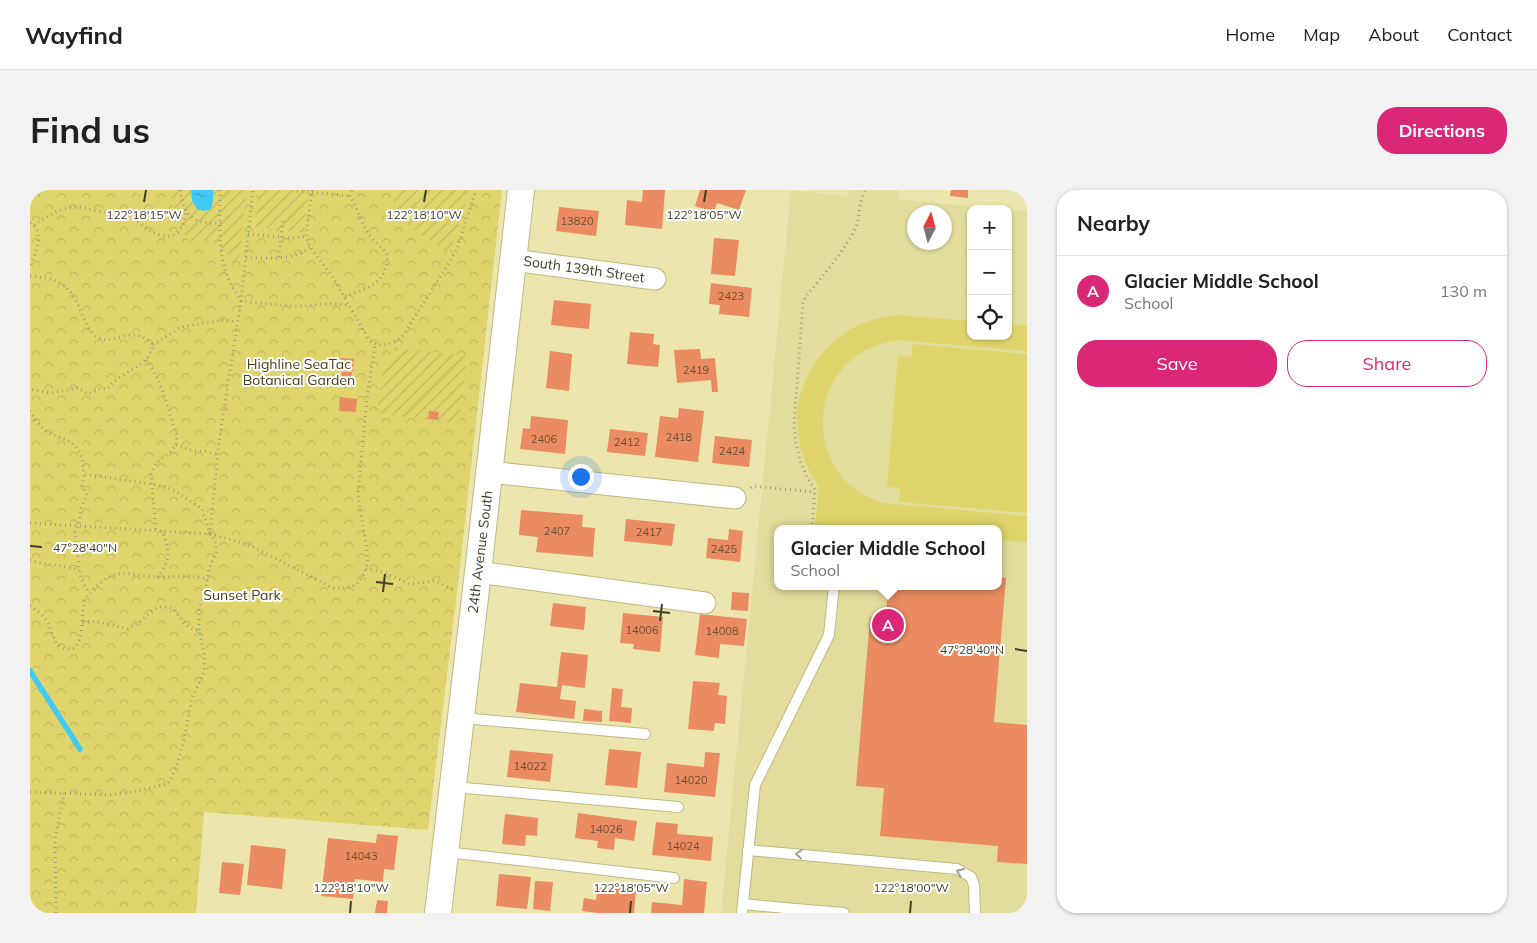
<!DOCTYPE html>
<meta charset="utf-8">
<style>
body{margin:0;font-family:Mulish,sans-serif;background:#f2f2f2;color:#202124}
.controls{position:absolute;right:15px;top:15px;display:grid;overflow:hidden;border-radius:10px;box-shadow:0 1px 4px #0004}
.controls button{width:45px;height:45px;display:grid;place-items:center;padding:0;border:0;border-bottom:1px solid #e0e0e0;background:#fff;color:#202124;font:25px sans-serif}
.compass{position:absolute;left:877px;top:15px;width:45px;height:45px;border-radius:50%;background:#fff;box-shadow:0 1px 4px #0004;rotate:6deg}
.you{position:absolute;left:550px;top:286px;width:18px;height:18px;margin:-12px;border:4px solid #fff;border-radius:50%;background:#1a73e8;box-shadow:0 0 0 8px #1a73e833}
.badge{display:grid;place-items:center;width:32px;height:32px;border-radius:50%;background:#db2777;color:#fff;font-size:16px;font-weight:700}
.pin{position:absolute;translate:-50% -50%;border:2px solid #fff;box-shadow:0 1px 5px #0006}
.popup{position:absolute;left:744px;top:335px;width:228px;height:65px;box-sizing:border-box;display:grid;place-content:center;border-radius:10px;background:#fff;filter:drop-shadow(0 1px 4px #0005);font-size:16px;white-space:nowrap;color:#757577}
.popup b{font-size:19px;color:#202124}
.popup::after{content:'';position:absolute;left:50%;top:100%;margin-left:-10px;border:10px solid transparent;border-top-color:#fff}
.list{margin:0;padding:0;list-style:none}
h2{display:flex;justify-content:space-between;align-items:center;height:65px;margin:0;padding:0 20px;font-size:21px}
h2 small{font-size:16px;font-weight:400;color:#757577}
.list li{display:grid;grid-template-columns:32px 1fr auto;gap:15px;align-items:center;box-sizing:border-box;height:70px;padding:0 20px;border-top:1px solid #e0e0e0}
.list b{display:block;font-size:19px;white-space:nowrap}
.list p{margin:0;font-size:16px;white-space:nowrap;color:#757577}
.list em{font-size:16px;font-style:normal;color:#757577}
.actions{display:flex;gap:10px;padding:15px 20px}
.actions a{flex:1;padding:11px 0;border:1px solid #db2777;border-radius:20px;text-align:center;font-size:18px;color:#db2777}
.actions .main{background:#db2777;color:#fff}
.icon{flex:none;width:28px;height:28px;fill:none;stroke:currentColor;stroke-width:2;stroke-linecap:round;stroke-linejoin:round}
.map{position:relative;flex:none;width:997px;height:723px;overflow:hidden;border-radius:20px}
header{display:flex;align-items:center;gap:30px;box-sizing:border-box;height:70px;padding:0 25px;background:#fff;border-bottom:1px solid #e0e0e0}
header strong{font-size:24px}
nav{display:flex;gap:28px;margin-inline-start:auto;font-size:18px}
.intro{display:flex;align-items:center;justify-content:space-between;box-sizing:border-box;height:120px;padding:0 30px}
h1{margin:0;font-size:35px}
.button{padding:12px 22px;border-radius:20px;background:#db2777;color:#fff;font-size:18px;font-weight:700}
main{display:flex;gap:30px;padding:0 30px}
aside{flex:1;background:#fff;border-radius:20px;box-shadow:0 1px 4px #0004}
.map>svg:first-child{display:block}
.built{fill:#e3dd9d;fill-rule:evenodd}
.forest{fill:url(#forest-crowns)}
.garden{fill:url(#garden-furrows)}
.pitch{fill:#e0d56c}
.water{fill:url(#water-ripples)}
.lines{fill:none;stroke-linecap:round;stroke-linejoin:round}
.stream{stroke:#40caf5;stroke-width:5.5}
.building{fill:#eb8b62}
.service-casing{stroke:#beb881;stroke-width:12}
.minor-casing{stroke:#beb881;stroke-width:23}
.tertiary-casing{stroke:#beb881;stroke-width:28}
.path{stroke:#a29e74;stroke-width:3;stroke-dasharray:1 4;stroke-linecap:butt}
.service{stroke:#fff;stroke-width:10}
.minor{stroke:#fff;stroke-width:21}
.tertiary{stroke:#fff;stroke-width:26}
.oneway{stroke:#a09e93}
.ticks{fill:none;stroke:#403e27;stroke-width:2}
.labels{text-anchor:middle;stroke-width:4;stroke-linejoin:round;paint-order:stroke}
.number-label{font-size:11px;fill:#6b5136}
.street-label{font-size:14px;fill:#403e27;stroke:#fff}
.park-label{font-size:14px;fill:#454013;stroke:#fff}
.ticks-label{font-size:12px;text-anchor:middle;fill:#403e27;stroke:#fff;stroke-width:4;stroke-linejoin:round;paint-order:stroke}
</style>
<header>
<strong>Wayfind</strong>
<nav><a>Home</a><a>Map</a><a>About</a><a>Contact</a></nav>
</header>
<div class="intro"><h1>Find us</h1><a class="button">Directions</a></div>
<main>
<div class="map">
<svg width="997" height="723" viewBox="0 0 997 723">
<defs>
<pattern id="forest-crowns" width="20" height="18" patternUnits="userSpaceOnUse" patternTransform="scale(1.25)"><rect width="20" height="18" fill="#e0d56c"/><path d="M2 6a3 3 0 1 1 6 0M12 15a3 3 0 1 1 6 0" fill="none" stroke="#c1b85e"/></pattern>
<pattern id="garden-furrows" width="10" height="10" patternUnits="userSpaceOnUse" patternTransform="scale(1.25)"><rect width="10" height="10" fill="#e0d56c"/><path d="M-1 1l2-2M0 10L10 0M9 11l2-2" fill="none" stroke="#c1b85e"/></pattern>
<pattern id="water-ripples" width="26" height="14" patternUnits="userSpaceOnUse" patternTransform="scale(1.25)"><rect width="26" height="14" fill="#40caf5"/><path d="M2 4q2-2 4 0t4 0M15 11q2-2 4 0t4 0" fill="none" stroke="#37a5c6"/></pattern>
</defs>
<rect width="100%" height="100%" fill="#ece6ae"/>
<path class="built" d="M761 0 817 6 818 0H868L867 9 969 19H941V146H978V20L997 21V723H691ZM884 22H914V52H884ZM748 339H968V396H748Z"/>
<path class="forest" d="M0 0H472L427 403 398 640 174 622 166 723H0Z"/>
<g class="garden">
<path d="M144 0H217L209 67 205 71 184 51H159L150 38 141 9Z"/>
<path d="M229 0H279L274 43 225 37Z"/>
<path d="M366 0H440L419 64C410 57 373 34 369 26 364 18 363 10 366 0Z"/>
<path d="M364 157 437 166 429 234 347 223 354 174C363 172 366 166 364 157Z"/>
</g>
<g class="pitch">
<path d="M866 125 941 131V146H978V134L997 136V161L868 150C853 153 838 157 825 167 787 195 782 254 814 289 825 301 838 308 853 313L997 326V352L968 350V339H839L785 334C786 325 789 304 788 296 787 292 779 282 777 276 772 266 769 255 768 243 761 197 791 151 833 133 843 129 855 127 866 125Z"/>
<path d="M883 154 997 164V323L869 312 870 298 857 297 868 166 881 167Z"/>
</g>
<path class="water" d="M161 0H183V10L181 19 174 21 167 19 162 11Z"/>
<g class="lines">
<path class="stream" d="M0 481 50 559"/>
</g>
<g class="building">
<path d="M613 0H635L632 39 595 35 597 10 612 12Z"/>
<path d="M670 0H716L709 20 687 13 684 22 665 16Z"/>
<path d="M921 0H938V8L920 6Z"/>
<path d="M529 17 569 21 566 46 526 41Z"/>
<path d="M684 48 709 50 705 86 681 84Z"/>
<path d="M681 93 722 98 719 127 689 124 690 115 679 114Z"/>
<path d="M524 110 561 114 559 139 521 135Z"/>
<path d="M600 142 624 144 623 154 630 155 628 177 597 174Z"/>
<path d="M670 159 671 169 685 168 688 202H682L681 190 647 193 644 160Z"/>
<path d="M520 161 542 164 539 201 516 198Z"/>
<path d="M311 168 324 169 323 181 310 180Z"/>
<path d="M312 182H322L321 189H312Z"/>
<path d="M310 207 327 209 326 222 309 221Z"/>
<path d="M649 218 674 221 668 272 625 267 630 226 648 228Z"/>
<path d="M399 221 409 222 408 230 398 229Z"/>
<path d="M501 226 538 230 535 264 490 259 493 238 500 239Z"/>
<path d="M580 239 618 243 615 266 577 262Z"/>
<path d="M685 246 722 250 719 277 682 273Z"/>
<path d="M491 320 553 325 552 337 565 338 563 367 506 362 508 347 489 345Z"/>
<path d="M596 329 645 334 642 356 594 351Z"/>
<path d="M699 339 713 341 710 372 676 368 678 348 698 350Z"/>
<path d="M968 387 976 388 964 532 997 535V674L967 672 968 656 850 646 854 598 826 596 840 427 856 428 858 396H968Z"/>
<path d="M702 402 719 403 718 421 701 420Z"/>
<path d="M523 413 556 417 554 440 520 436Z"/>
<path d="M593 423 633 427 630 462 603 459 604 454 590 453Z"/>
<path d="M670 424 717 429 714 456 690 454 689 468 665 465Z"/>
<path d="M531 462 558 465 555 498 532 495 530 509 546 511 544 529 486 522 490 493 527 497Z"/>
<path d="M663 491 690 493 688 505 697 506 695 534 685 533 684 541 658 539Z"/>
<path d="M582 498 593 499 591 517 602 518 601 533 579 531Z"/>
<path d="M554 519 572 521V532L553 531Z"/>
<path d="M579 559 611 562 607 598 575 595Z"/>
<path d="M480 560 523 564 520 592 477 587Z"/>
<path d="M675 562 690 563 685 607 634 602 637 573 674 577Z"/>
<path d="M548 623 607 631 604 651 585 648 584 660 567 658 568 651 545 648Z"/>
<path d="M475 624 508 628 507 646 496 645 495 656 472 654Z"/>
<path d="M626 632 648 634 647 644 683 647 681 671 622 665Z"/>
<path d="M347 644 368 646 364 680 354 679 353 692 325 689 323 709 291 706 298 648 346 653Z"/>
<path d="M221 655 256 659 252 699 217 695Z"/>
<path d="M192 672 214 674 210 705 189 703Z"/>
<path d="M469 684 501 687 497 719 466 716Z"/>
<path d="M654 689 677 692 674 723H621L622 712 652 715Z"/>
<path d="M505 691 523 692 520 721 503 719Z"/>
<path d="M568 696 606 700 604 723H567L552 721 554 708 566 710Z"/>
<path d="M347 710 358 711 357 723H345Z"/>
</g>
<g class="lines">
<defs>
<g id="service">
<path d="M432 528 615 544"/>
<path d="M424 597 648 617"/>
<path d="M718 660 927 679 941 687 944 695 945 723"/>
<path d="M416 662 644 688"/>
<path d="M713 714 765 719"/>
<path d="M712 723 725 595 799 445 804 396"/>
<path d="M764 723 765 719 814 723"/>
</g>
<g id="minor">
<path d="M483 70 625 89"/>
<path d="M459 282 705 308"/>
<path d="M448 382 675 413"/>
</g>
<path id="tertiary" d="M408 723 448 382 491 0"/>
</defs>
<use href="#service" class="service-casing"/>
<use href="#minor" class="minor-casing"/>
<use href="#tertiary" class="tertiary-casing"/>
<g class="path">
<path d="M151 0C150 6 152 10 154 16 160 32 175 34 191 33"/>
<path d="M190 0C190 24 188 61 196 83 199 93 206 101 211 111 229 113 248 115 266 116 284 116 301 111 320 116"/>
<path d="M282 0 276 46 280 57 302 86 339 150C351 159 360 154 372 147L419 73 427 59 446 0"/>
<path d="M267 1 320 6"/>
<path d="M0 33C15 40 6 63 0 75"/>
<path d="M4 35C18 26 32 16 49 17 56 18 62 20 68 21 80 23 91 23 102 28 114 34 119 44 135 46 150 48 155 33 156 21"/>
<path d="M218 44 260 48 276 46"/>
<path d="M249 67 253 30"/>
<path d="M216 68C237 67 264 72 280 57"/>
<path d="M0 86C23 88 36 91 47 113 50 119 52 125 55 131 58 136 61 143 66 146 85 159 101 131 123 155 117 180 91 179 78 199H69L58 204 48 198 21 203 0 199"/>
<path d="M315 106C332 100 352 96 356 76 357 73 358 68 357 65 355 59 343 51 339 45 331 32 327 18 320 6L322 0"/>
<path d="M123 155 151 137 194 130 207 132"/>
<path d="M116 170 123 180 132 199 147 246 146 255 140 262 126 273 121 284 126 341"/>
<path d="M0 221C4 228 9 236 15 240 21 245 30 247 37 250 55 260 55 279 52 296L56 301 57 306 51 318 49 335 45 342 46 356 51 389 59 403"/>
<path d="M146 255 164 261H174L188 265"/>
<path d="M721 298 723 296 784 302"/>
<path d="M0 333 180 344 189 251 211 111 223 0"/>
<path d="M782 339 785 300 777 287 770 271 766 253 764 236 773 113 776 106C792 87 816 59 826 37 831 24 828 12 836 0"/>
<path d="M180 344 210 352 221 356 303 398C327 400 334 391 338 368L328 304 337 208 345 155"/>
<path d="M0 370C16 376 33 374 49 380"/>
<path d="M336 379 353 382 380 394 405 391 424 400"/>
<path d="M127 387C140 372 141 359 132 342"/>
<path d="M0 416C6 420 12 424 16 430 24 444 24 463 45 458 55 444 50 426 55 410 58 402 76 387 84 385 95 381 114 387 126 387 144 388 159 383 176 389"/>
<path d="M53 431 68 432 98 439C102 436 107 434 111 431 116 427 121 420 127 418 152 411 148 440 169 440"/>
<path d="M0 602 76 605 97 603 137 594 140 591 147 575 154 550 162 508 174 482 175 468 169 440V419L175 402 179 379 186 362V353L180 344 172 319 145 301 134 296 54 284"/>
<path d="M26 723 25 649 34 603"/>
</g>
<use href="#service" class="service"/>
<use href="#minor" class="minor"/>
<use href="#tertiary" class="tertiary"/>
</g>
<defs><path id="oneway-chevron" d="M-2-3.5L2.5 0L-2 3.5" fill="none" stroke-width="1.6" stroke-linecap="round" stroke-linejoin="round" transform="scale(1.25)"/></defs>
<g class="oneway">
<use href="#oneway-chevron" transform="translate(769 664) rotate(-175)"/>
<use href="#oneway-chevron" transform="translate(930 682) rotate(-156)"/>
</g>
<path class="ticks" d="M114 12 116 0M394 12 396 0M674 12 676 0M0 356 12 357M346 392 363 394M353 402 355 384M623 421 640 423M630 431 632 414M985 459 997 461M320 723 321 711M600 723 601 711M880 723 881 711"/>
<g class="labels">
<g class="number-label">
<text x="547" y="35">13820</text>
<text x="701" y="110">2423</text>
<text x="666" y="184">2419</text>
<text x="649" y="251">2418</text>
<text x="514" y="253">2406</text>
<text x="597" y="256">2412</text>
<text x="702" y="265">2424</text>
<text x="527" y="345">2407</text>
<text x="619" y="346">2417</text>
<text x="694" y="363">2425</text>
<text x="612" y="444">14006</text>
<text x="692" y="445">14008</text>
<text x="500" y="580">14022</text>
<text x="661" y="594">14020</text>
<text x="576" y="643">14026</text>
<text x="653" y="660">14024</text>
<text x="331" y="670">14043</text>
</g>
<g class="street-label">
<text transform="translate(554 79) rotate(8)" y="5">South 139th Street</text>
<text transform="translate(450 362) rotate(-83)" y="5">24th Avenue South</text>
</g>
<g class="park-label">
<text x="269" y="179">Highline SeaTac<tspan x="269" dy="16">Botanical Garden</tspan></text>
<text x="212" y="410">Sunset Park</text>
</g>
</g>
<g class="ticks-label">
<text x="114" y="29">122°18'15"W</text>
<text x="394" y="29">122°18'10"W</text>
<text x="674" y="29">122°18'05"W</text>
<text x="55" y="362">47°28'40"N</text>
<text x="942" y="464">47°28'40"N</text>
<text x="321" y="702">122°18'10"W</text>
<text x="601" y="702">122°18'05"W</text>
<text x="881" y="702">122°18'00"W</text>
</g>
</svg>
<div class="controls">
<button>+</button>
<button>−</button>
<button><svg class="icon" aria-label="locate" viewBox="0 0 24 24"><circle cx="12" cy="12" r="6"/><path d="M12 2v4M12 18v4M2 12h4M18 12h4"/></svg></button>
</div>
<svg class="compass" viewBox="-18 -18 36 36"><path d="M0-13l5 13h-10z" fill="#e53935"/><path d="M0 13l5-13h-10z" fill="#757577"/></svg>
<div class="you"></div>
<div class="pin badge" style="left:858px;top:435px">A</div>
<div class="popup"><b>Glacier Middle School</b>School</div>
</div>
<aside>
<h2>Nearby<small></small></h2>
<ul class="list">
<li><span class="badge">A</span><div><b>Glacier Middle School</b><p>School</p></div><em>130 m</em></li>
</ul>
<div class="actions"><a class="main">Save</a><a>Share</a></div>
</aside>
</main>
